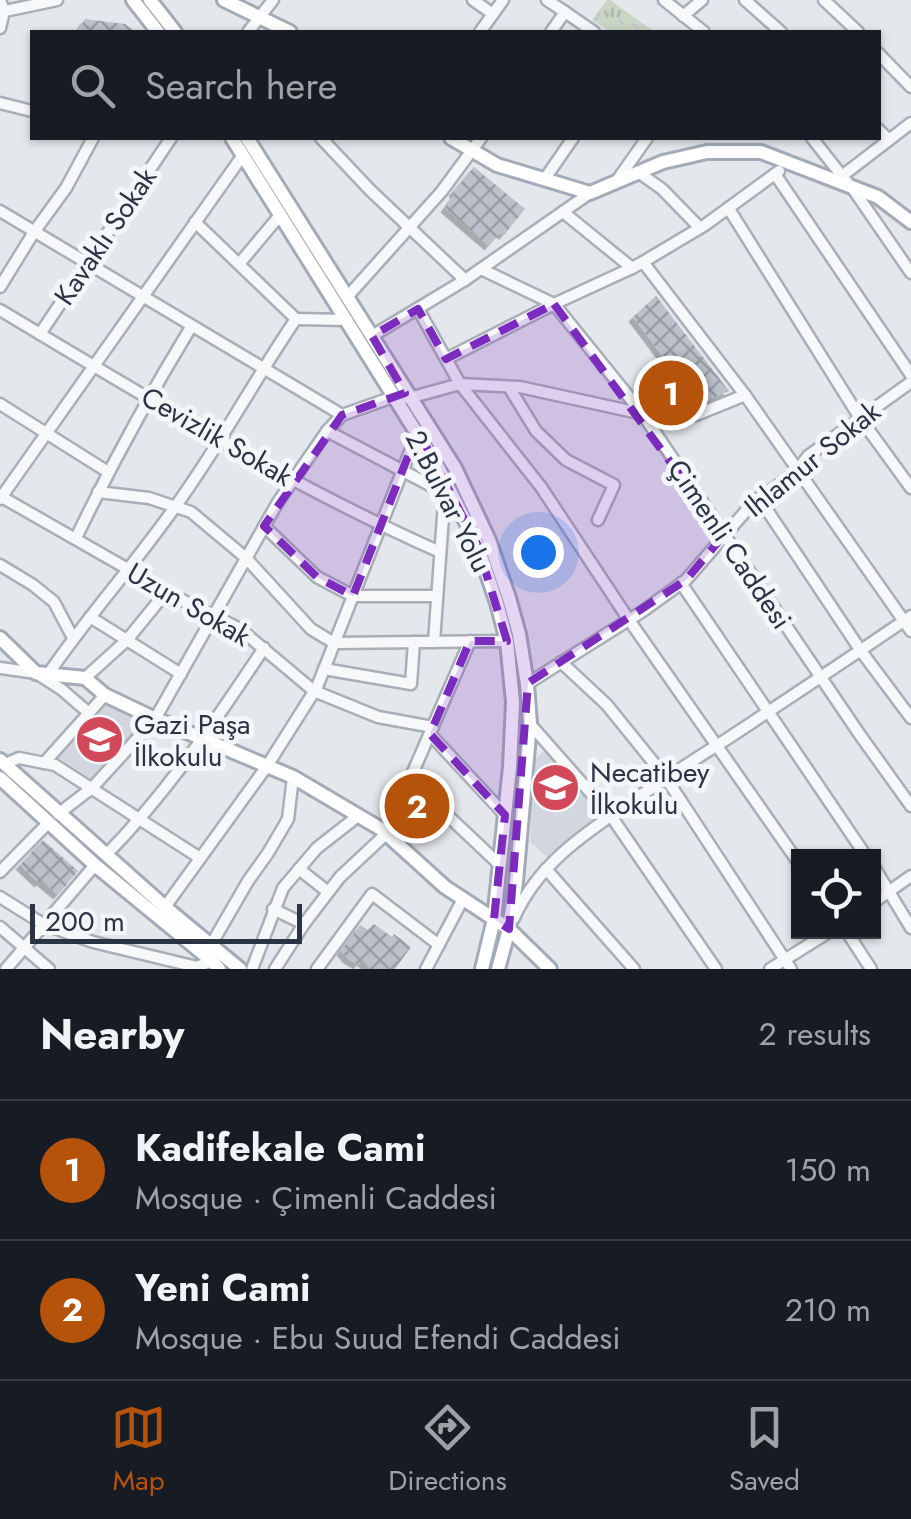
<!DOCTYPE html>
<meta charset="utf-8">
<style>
body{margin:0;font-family:Jost,sans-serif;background:#20242c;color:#f1f3f6}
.controls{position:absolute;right:30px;bottom:30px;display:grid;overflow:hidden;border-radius:0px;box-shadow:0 2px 8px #0004}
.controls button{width:90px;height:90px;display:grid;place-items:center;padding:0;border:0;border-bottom:2px solid #363941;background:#171b24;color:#f1f3f6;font:50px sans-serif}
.scale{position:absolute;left:30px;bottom:25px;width:272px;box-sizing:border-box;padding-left:10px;border:5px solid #2b3445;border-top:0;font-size:28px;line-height:35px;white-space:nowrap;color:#2b3445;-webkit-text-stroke:8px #f4f6f9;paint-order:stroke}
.you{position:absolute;left:538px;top:552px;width:35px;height:35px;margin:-25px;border:8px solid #fff;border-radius:50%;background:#1a73e8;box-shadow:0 0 0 15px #1a73e833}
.badge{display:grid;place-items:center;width:65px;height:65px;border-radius:50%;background:#b45309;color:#fff;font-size:32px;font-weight:700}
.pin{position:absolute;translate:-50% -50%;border:5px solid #fff;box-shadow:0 2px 10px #0006}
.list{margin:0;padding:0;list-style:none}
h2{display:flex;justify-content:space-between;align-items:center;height:130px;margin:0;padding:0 40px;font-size:42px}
h2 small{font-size:32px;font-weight:400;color:#9ea1a6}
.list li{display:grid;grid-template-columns:65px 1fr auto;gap:30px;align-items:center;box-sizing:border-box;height:140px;padding:0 40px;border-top:2px solid #363941}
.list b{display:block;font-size:38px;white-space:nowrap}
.list p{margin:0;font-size:32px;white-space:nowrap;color:#9ea1a6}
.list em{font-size:32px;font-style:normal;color:#9ea1a6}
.icon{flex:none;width:55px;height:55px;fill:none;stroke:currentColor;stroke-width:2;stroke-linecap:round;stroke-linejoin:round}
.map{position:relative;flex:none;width:911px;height:969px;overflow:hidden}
.search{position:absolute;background:#171b24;box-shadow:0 2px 8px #0004;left:30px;right:30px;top:30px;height:110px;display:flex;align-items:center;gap:25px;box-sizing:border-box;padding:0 35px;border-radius:0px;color:#9ea1a6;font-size:38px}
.sheet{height:410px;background:#171b24}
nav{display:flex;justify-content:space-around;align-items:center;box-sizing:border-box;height:140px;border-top:2px solid #363941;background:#171b24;font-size:28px;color:#9ea1a6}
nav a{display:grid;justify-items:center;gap:5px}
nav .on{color:#b45309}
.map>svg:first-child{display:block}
.built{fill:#d2d6de}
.grass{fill:url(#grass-tufts)}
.building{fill:url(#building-cross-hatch);filter:url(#shadow)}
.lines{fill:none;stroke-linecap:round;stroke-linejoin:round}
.minor-casing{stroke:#a9aeb7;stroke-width:15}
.major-casing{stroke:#a3abb8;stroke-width:18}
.path{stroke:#c2c5cb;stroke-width:2.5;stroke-dasharray:8 8;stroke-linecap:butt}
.minor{stroke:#f7f8fa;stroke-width:10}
.major{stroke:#fff;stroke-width:12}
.marked{fill:#7b2cbf;fill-opacity:0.2;stroke:#7b2cbf;stroke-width:8;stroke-dasharray:20 12;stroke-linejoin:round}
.labels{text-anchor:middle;stroke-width:10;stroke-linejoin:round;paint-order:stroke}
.street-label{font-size:28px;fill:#2b3445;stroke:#f4f6f9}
.poi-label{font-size:28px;fill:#2b3445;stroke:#f4f6f9;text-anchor:start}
</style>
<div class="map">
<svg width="911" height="969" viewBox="0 0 911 969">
<defs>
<pattern id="grass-tufts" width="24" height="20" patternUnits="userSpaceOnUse" patternTransform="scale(2.5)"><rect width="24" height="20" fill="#c9d6c5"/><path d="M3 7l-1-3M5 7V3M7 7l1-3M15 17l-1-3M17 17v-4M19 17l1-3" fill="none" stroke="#adb8ab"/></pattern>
<pattern id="building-cross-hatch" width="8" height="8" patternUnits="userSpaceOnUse" patternTransform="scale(2.5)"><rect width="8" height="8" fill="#bbc0ca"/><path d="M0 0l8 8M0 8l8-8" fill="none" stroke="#989da6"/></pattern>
<filter id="shadow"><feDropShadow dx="-4.5" dy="4.5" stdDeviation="0" flood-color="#0004"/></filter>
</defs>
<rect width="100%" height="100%" fill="#e4e7ec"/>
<g class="built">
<path d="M108 700 144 718 141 725 92 779 55 755Z"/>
<path d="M546 750 600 816 548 858 530 842 534 760Z"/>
</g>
<path class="grass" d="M607 0H610L655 32H610L592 20Z"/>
<g class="building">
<path d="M85 19 125 24 135 32H77Z"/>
<path d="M474 167 525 209 504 235 500 233 489 246 445 208 455 194 453 192Z"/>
<path d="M656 296 729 391 699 404 690 392 676 406 654 390 672 369 633 317Z"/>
<path d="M43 840 78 871 58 895 41 881 39 883 20 865Z"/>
<path d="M374 924 392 937 394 934 411 947 395 969H371L361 961 358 965 348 959 341 951 360 925 368 930Z"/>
</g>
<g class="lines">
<defs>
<g id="minor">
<path d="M473 0 493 14"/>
<path d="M547 0 565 12"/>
<path d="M664 0 704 32"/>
<path d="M745 0 781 32"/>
<path d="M824 0 858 32"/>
<path d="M0 12 57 0"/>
<path d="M683 16 702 0"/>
<path d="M0 28 4 11 0 0"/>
<path d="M248 32 273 0"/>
<path d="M480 32 503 0"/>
<path d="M551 32 565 12 594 32"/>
<path d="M878 53 911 87"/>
<path d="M0 103 32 111"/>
<path d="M911 123 842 176 853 189 911 273"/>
<path d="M878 129 889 140"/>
<path d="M321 138 370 190 465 280 372 336"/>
<path d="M812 138 842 176"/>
<path d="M638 172 662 189 700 228"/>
<path d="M775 174 911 375"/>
<path d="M544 180 573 138"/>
<path d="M616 182 647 138"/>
<path d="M729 209 860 418 911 488"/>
<path d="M0 211 342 415"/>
<path d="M643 262 705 225 779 171"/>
<path d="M239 264 281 214"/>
<path d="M481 269 554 304 642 413 860 735 911 806"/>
<path d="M465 280 590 193"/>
<path d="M0 287 34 232 66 188 93 138"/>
<path d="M348 296 442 191 481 138"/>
<path d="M418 309 446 359"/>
<path d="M0 310C144 396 287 484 440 552"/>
<path d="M296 319 347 320"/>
<path d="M40 334 171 138"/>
<path d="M460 384 541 487 629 620 798 862"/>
<path d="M460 384 520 387 648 415H696L745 395 643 262 632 268"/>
<path d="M509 387 536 431 566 460 614 485 598 520"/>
<path d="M745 395 911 631"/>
<path d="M0 404 108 472"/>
<path d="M98 492 149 498 191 512 246 558 311 629 334 643 507 641"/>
<path d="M445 493 327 431 342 415 393 397 409 398 460 384 446 359 554 304 632 268 563 212"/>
<path d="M0 496 182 600 240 629 314 691 378 717 433 727"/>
<path d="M759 498 861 651 911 718"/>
<path d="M0 499 243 155"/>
<path d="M264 526 317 577 353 596H437"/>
<path d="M76 538C111 465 149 396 191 327"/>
<path d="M0 565 33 585 54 602 73 638"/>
<path d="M681 583 866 856"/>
<path d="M90 617 181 674"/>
<path d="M434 642 445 488"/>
<path d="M561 662 607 705 666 778 791 969"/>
<path d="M0 668 36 673 61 689 89 713"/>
<path d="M324 669 411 684 414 642"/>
<path d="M49 673C88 616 135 564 175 507 219 447 254 380 296 319L195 222"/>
<path d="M85 678 127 640 167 591"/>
<path d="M527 684 643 611 686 580 751 505 796 472 808 456 911 382"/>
<path d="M530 724 611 816 716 969"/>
<path d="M430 734 505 815"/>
<path d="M44 763 105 695"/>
<path d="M5 764 19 758 55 765 200 858"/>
<path d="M410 780 500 865"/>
<path d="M58 814 92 788 155 719 278 502 327 431"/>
<path d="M106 855C168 792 216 720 264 648"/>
<path d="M874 867 911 928"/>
<path d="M299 869 328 892"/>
<path d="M546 869 634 969"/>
<path d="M0 872 49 822"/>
<path d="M0 897 43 924 93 942 197 967 212 961"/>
<path d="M874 902 911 876"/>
<path d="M165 907 267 766 317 687 417 434"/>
<path d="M273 909 304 924"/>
<path d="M514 918C537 865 585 833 631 802 663 780 695 759 727 739 789 698 850 658 911 616"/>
<path d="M0 927 49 969"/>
<path d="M847 932 871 969"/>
<path d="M211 945 248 881 268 853 288 819 293 777"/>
<path d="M6 969 95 865"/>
<path d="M252 969 283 888 317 848 358 816"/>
<path d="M275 969 304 924 340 877 386 834 470 641"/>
<path d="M317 969 372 894 439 945"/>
<path d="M426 969 463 899"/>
<path d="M770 969 829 932"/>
</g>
<g id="major">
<path d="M133 0 158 32"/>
<path d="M150 0 175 32"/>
<path d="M224 0 290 32"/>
<path d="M232 138 438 467 477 544 497 603 507 641 513 702 510 767 494 919 482 969"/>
<path d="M247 138 455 468 489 540 509 598 519 634 527 684 530 724 516 882 509 929 498 969"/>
<path d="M451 138 497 165 590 193 663 162 707 152H761L878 197 911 222"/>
<path d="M0 638 36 673 85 678 105 695 149 716 293 777 381 829 445 887 509 929 550 969"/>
<path d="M0 760 165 907 240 969"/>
<path d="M0 778 95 865 212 961 219 969"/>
</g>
</defs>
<use href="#minor" class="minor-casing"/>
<use href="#major" class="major-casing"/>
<path class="path" d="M595 20 603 9 624 24 631 23 638 28V32"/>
<use href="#minor" class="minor"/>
<use href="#major" class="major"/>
</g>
<path class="marked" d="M554 304 724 535 686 580 528 683 509 929 494 919 505 815 430 734 470 641H507L477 544 418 431 353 596 317 577 264 526 342 415 405 393 372 336 418 309 446 359Z"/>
<defs>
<symbol id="school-disc" viewBox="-11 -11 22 22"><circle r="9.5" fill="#d1495b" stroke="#f4f6f9"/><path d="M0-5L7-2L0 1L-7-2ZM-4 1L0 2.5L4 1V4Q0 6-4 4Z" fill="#fff"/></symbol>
</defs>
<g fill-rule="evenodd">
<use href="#school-disc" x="72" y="712" width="55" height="55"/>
<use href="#school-disc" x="528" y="760" width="55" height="55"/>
</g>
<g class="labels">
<g class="street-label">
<text transform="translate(105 236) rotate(-56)" y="10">Kavaklı Sokak</text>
<text transform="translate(217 436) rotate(30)" y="10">Cevizlik Sokak</text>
<text transform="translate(812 459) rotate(-39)" y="10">Ihlamur Sokak</text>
<text transform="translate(449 501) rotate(63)" y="10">2.Bulvar Yolu</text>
<text transform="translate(730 544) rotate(56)" y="10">Çimenli Caddesi</text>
<text transform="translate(189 604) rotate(30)" y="10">Uzun Sokak</text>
</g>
<g class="poi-label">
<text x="134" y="734">Gazi Paşa<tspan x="134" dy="32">İlkokulu</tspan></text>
<text x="590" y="782">Necatibey<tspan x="590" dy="32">İlkokulu</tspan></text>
</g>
</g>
</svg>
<div class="controls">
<button><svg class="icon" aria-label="locate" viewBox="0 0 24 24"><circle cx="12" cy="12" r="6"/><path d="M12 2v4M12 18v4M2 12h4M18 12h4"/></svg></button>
</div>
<div class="scale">200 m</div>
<div class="you"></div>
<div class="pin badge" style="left:671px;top:393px">1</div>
<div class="pin badge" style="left:417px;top:806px">2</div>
<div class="search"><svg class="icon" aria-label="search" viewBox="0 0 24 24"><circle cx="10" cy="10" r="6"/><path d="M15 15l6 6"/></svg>Search here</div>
</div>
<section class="sheet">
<h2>Nearby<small>2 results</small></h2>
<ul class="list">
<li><span class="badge">1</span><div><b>Kadifekale Cami</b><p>Mosque · Çimenli Caddesi</p></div><em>150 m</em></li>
<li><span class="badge">2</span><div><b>Yeni Cami</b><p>Mosque · Ebu Suud Efendi Caddesi</p></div><em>210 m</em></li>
</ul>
</section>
<nav>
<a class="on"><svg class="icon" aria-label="map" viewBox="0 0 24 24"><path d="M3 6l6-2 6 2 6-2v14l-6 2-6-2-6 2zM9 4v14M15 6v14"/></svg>Map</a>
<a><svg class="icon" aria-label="directions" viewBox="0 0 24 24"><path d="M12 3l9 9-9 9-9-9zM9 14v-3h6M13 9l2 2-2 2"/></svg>Directions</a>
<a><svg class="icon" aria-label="saved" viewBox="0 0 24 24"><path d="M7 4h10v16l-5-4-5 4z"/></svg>Saved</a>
</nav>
